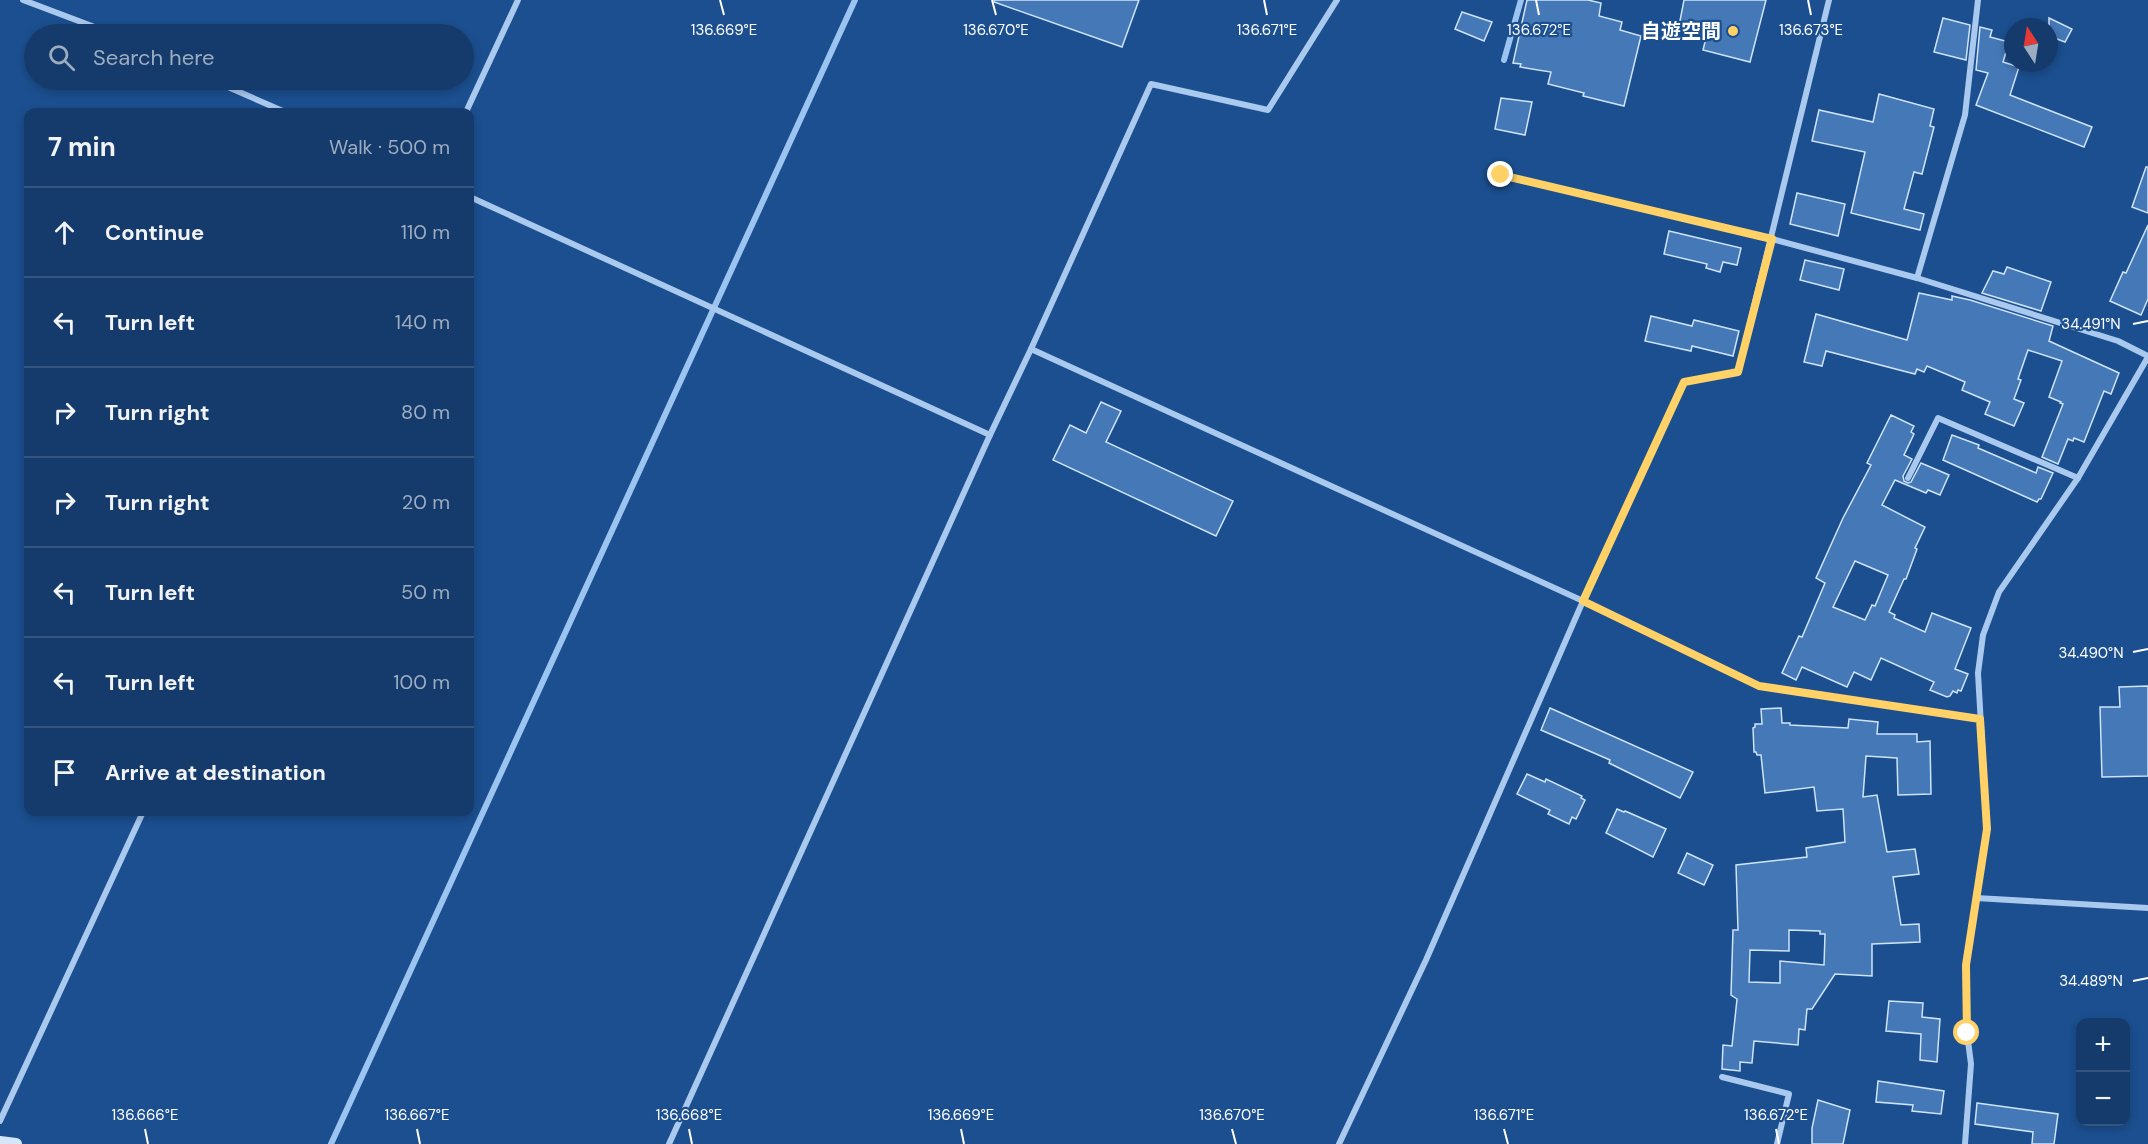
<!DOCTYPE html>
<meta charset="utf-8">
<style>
body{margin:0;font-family:"DM Sans","Noto Sans JP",sans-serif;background:#1d4271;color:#f1f3f6}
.controls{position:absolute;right:18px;bottom:18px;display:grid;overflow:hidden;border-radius:12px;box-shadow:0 3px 9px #0003}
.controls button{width:54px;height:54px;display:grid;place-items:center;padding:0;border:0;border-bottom:2px solid #33557e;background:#143b6b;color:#f1f3f6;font:30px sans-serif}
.compass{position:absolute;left:2004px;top:18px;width:54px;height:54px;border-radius:50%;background:#143b6b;box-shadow:0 3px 9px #0003;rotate:348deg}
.stop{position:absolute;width:18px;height:18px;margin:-14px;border:4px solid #ffd166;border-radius:50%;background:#fff}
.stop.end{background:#ffd166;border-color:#fff;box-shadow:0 2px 6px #0008}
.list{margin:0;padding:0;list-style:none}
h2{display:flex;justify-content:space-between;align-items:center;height:78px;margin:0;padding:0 24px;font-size:26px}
h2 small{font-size:20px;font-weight:400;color:#9dadc1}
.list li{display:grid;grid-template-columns:39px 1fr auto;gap:18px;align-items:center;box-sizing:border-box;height:90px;padding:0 24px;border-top:2px solid #33557e}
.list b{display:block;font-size:22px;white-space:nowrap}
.list em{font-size:20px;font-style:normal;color:#9dadc1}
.icon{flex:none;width:33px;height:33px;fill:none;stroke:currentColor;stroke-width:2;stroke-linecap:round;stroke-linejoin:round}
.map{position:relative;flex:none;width:2148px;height:1144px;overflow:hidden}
.search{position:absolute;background:#143b6b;box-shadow:0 3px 9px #0003;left:24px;top:24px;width:450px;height:66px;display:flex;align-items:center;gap:15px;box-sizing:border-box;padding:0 21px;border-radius:33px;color:#9dadc1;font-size:22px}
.panel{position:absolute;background:#143b6b;box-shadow:0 3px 9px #0003;left:24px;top:108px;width:450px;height:708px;border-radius:12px}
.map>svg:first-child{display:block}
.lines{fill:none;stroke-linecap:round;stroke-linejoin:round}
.stream{stroke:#9cc4f0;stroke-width:6}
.building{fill:#4478b7;stroke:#cfe3fa;stroke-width:1.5;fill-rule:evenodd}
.street{stroke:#a9c9ee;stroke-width:6}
.secondary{stroke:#d6e6fa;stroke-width:12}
.route{stroke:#ffd166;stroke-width:8}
.ticks{fill:none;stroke:#fff;stroke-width:2}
.poi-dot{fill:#ffd166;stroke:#1b4f8f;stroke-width:2}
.labels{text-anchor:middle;stroke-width:4.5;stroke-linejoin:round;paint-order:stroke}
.poi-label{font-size:20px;font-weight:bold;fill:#fff;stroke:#1b4f8f;text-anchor:end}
.ticks-label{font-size:15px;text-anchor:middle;fill:#fff;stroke:#1b4f8f;stroke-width:4.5;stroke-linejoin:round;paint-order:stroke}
</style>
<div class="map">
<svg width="2148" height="1144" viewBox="0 0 2148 1144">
<rect width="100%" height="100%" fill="#1b4f8f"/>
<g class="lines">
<g class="stream">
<path d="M1504 60 1521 0"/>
<path d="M331 1144 855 0"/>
</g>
</g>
<g class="building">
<path d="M994 0H1139L1122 47 994 2Z"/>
<path d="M1527 0H1588L1601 3 1599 16 1622 22 1620 30 1641 36 1624 106 1583 96 1584 93 1548 84 1551 72 1520 67 1521 64 1513 63Z"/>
<path d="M1684 0H1766L1750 62 1703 50 1706 38 1678 31Z"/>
<path d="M1462 12 1492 22 1484 41 1455 29Z"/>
<path d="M1943 18 1970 25 1966 60 1934 52Z"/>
<path d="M2049 18 2072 29 2065 42 2049 36Z"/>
<path d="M1980 27 1992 30 1990 37 2009 42 2003 62 2019 67 2010 95 2092 127 2084 147 1976 105 1988 73 1976 70Z"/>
<path d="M1879 94 1934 109 1930 126 1934 127 1922 174 1914 172 1904 209 1924 214 1920 230 1851 213 1865 152 1812 141 1819 110 1873 122Z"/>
<path d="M1501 98 1532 102 1525 135 1495 129Z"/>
<path d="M2146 167H2148V213L2132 207Z"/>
<path d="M1797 193 1845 204 1838 236 1790 224Z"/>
<path d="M2148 225V299L2141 315 2110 301 2123 272 2126 273Z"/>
<path d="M1669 231 1741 248 1737 265 1723 262 1720 272 1706 268 1707 264 1664 254Z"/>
<path d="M1805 260 1844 269 1839 290 1800 280Z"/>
<path d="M2007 267 2051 282 2041 311 1982 293 1993 271 2004 274Z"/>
<path d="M1919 293 1952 300V296L1970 300 2053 326 2049 341 2119 373 2111 394 2104 391 2084 442 2074 438 2073 441 2068 439 2058 464 2042 457 2063 404 2060 403 2061 402 2049 397 2062 361 2028 350 2018 379 2021 380 2014 399 2024 403 2014 426 1985 414 1990 402 1962 390 1965 382 1927 366 1924 372 1917 369 1915 374 1826 351 1822 366 1804 362 1816 314 1907 340Z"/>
<path d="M1651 316 1692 326 1694 320 1739 331 1733 356 1692 346 1691 351 1645 341Z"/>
<path d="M1101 402 1121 411 1106 442 1233 501 1216 536 1053 460 1070 425 1086 433Z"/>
<path d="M1891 415 1914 426 1911 432 1914 434 1904 455 1912 459 1903 476 1904 481 1908 483 1911 482 1921 463 1949 475 1940 495 1928 490 1926 493 1895 480 1882 505 1925 527 1915 548 1917 549 1906 579H1904L1889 612 1895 615 1894 618 1925 632 1932 613 1971 628 1955 669 1968 674 1961 691 1958 690 1957 693 1953 691 1950 696 1947 697 1930 690 1934 682 1881 658 1871 680 1854 672 1847 687 1802 667 1796 680 1782 673 1799 636 1802 637 1825 583 1816 578 1843 518 1871 465 1867 463ZM1855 561 1888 575 1875 606 1872 605 1865 620 1833 607Z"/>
<path d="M1952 435 1979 445 1978 448 2036 473 2038 467 2053 473 2041 499H2039L2037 502 1943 460Z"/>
<path d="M2148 686V776L2102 777 2100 707H2120L2119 687Z"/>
<path d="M1550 708 1693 772 1680 798 1609 763 1610 760 1541 730Z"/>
<path d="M1781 708 1782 723H1790V725L1848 728 1849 719 1878 722 1877 734H1917V742L1930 741 1931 794 1898 795 1897 758 1866 756 1863 797 1877 795 1887 852 1915 849 1919 874 1893 877 1901 925 1919 924 1920 942 1872 944V976L1835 974 1812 1009H1807L1805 1030 1799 1029 1798 1045 1754 1041 1752 1063 1740 1062V1071L1722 1069 1723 1045 1732 1046 1737 999 1731 995 1733 930H1738L1736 865 1807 857 1806 848 1845 842 1843 809 1817 811 1814 787 1765 793 1761 755H1757L1756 752H1754L1753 728 1755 727V724H1762L1761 709ZM1789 930 1820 931V934H1825L1824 965 1780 961V983L1749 982 1750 950 1789 951Z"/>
<path d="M1527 774 1545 782 1546 779 1582 796 1581 798 1585 800 1576 819 1572 817 1569 824 1548 814 1550 810 1517 794Z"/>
<path d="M1617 809 1624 812 1625 811 1666 829 1653 857 1606 833Z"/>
<path d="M1687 853 1713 865 1704 885 1678 873Z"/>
<path d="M1889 1001 1923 1003 1922 1017 1940 1019 1937 1062 1920 1060 1921 1034 1886 1031Z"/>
<path d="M1878 1081 1944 1091 1941 1114 1912 1111 1913 1105 1876 1102Z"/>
<path d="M1818 1100 1850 1110 1843 1144H1812V1128Z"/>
<path d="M1977 1103 2058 1114 2054 1144H2032L2033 1132 1975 1124Z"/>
</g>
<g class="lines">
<g class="street">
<path d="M23 0 113 34"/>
<path d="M212 80 285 112"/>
<path d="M466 112 518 0"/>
<path d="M1501 175 1772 239 1917 278 2118 341 2148 356"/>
<path d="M470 197 990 435"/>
<path d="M1917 278 1965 115 1978 0"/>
<path d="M1031 349 1583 601 1759 686 1980 719"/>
<path d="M1908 478 1938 418 2078 478"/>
<path d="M1976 898 2148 908"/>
<path d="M1722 1077 1789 1094 1777 1144"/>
<path d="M0 1121 143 812"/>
<path d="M669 1144 990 435 1031 349 1151 84 1268 110 1337 0"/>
<path d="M1339 1144 1426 960 1583 601 1684 382 1738 372 1829 0"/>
<path d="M1965 1144 1971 1064 1967 1033 1966 965 1987 829 1978 673 1983 635 1999 592 2078 478 2148 357"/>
</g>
<path class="secondary" d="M0 1142 16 1144"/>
</g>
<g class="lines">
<path class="route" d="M1501 175 1772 239 1738 372 1684 382 1583 601 1759 686 1980 719 1987 829 1966 965 1967 1033"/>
</g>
<path class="ticks" d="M720 0 724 15M992 0 996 15M1264 0 1267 15M1536 0 1539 15M1808 0 1811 15M2133 324 2148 321M2133 652 2148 649M2133 981 2148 978M145 1129 148 1144M417 1129 420 1144M689 1129 692 1144M961 1129 964 1144M1232 1129 1236 1144M1504 1129 1508 1144M1776 1129 1779 1144"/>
<circle class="poi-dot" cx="1733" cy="31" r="6"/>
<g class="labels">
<g class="poi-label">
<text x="1721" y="38">自遊空間</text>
</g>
</g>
<g class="ticks-label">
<text x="724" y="35">136.669°E</text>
<text x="996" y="35">136.670°E</text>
<text x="1267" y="35">136.671°E</text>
<text x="1539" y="35">136.672°E</text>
<text x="1811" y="35">136.673°E</text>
<text x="2091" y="329">34.491°N</text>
<text x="2091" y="658">34.490°N</text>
<text x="2091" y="986">34.489°N</text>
<text x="145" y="1120">136.666°E</text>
<text x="417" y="1120">136.667°E</text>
<text x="689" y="1120">136.668°E</text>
<text x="961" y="1120">136.669°E</text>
<text x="1232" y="1120">136.670°E</text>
<text x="1504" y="1120">136.671°E</text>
<text x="1776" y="1120">136.672°E</text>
</g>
</svg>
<div class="controls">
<button>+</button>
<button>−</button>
</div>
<svg class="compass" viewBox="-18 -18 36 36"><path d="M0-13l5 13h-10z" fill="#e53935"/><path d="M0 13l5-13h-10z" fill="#9dadc1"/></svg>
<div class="stop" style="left:1967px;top:1033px"></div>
<div class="stop end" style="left:1501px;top:175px"></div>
<div class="search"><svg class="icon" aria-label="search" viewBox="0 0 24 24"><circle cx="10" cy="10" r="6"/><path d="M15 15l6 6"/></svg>Search here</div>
<section class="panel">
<h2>7 min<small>Walk · 500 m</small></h2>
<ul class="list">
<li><svg class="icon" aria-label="ahead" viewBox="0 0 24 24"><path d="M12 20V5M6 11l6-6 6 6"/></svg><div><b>Continue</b></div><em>110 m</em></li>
<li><svg class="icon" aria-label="left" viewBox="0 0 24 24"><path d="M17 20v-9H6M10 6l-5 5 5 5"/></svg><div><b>Turn left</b></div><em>140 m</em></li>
<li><svg class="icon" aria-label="right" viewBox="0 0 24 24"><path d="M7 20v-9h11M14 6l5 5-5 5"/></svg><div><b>Turn right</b></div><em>80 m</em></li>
<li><svg class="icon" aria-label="right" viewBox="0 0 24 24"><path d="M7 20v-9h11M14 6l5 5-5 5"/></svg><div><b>Turn right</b></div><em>20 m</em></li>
<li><svg class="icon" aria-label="left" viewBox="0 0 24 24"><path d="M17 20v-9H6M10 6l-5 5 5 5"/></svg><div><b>Turn left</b></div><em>50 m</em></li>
<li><svg class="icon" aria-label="left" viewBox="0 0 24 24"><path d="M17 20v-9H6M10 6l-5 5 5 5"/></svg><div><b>Turn left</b></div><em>100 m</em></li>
<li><svg class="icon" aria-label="arrive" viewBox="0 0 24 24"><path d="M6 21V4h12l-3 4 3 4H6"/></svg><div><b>Arrive at destination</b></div></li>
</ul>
</section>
</div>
